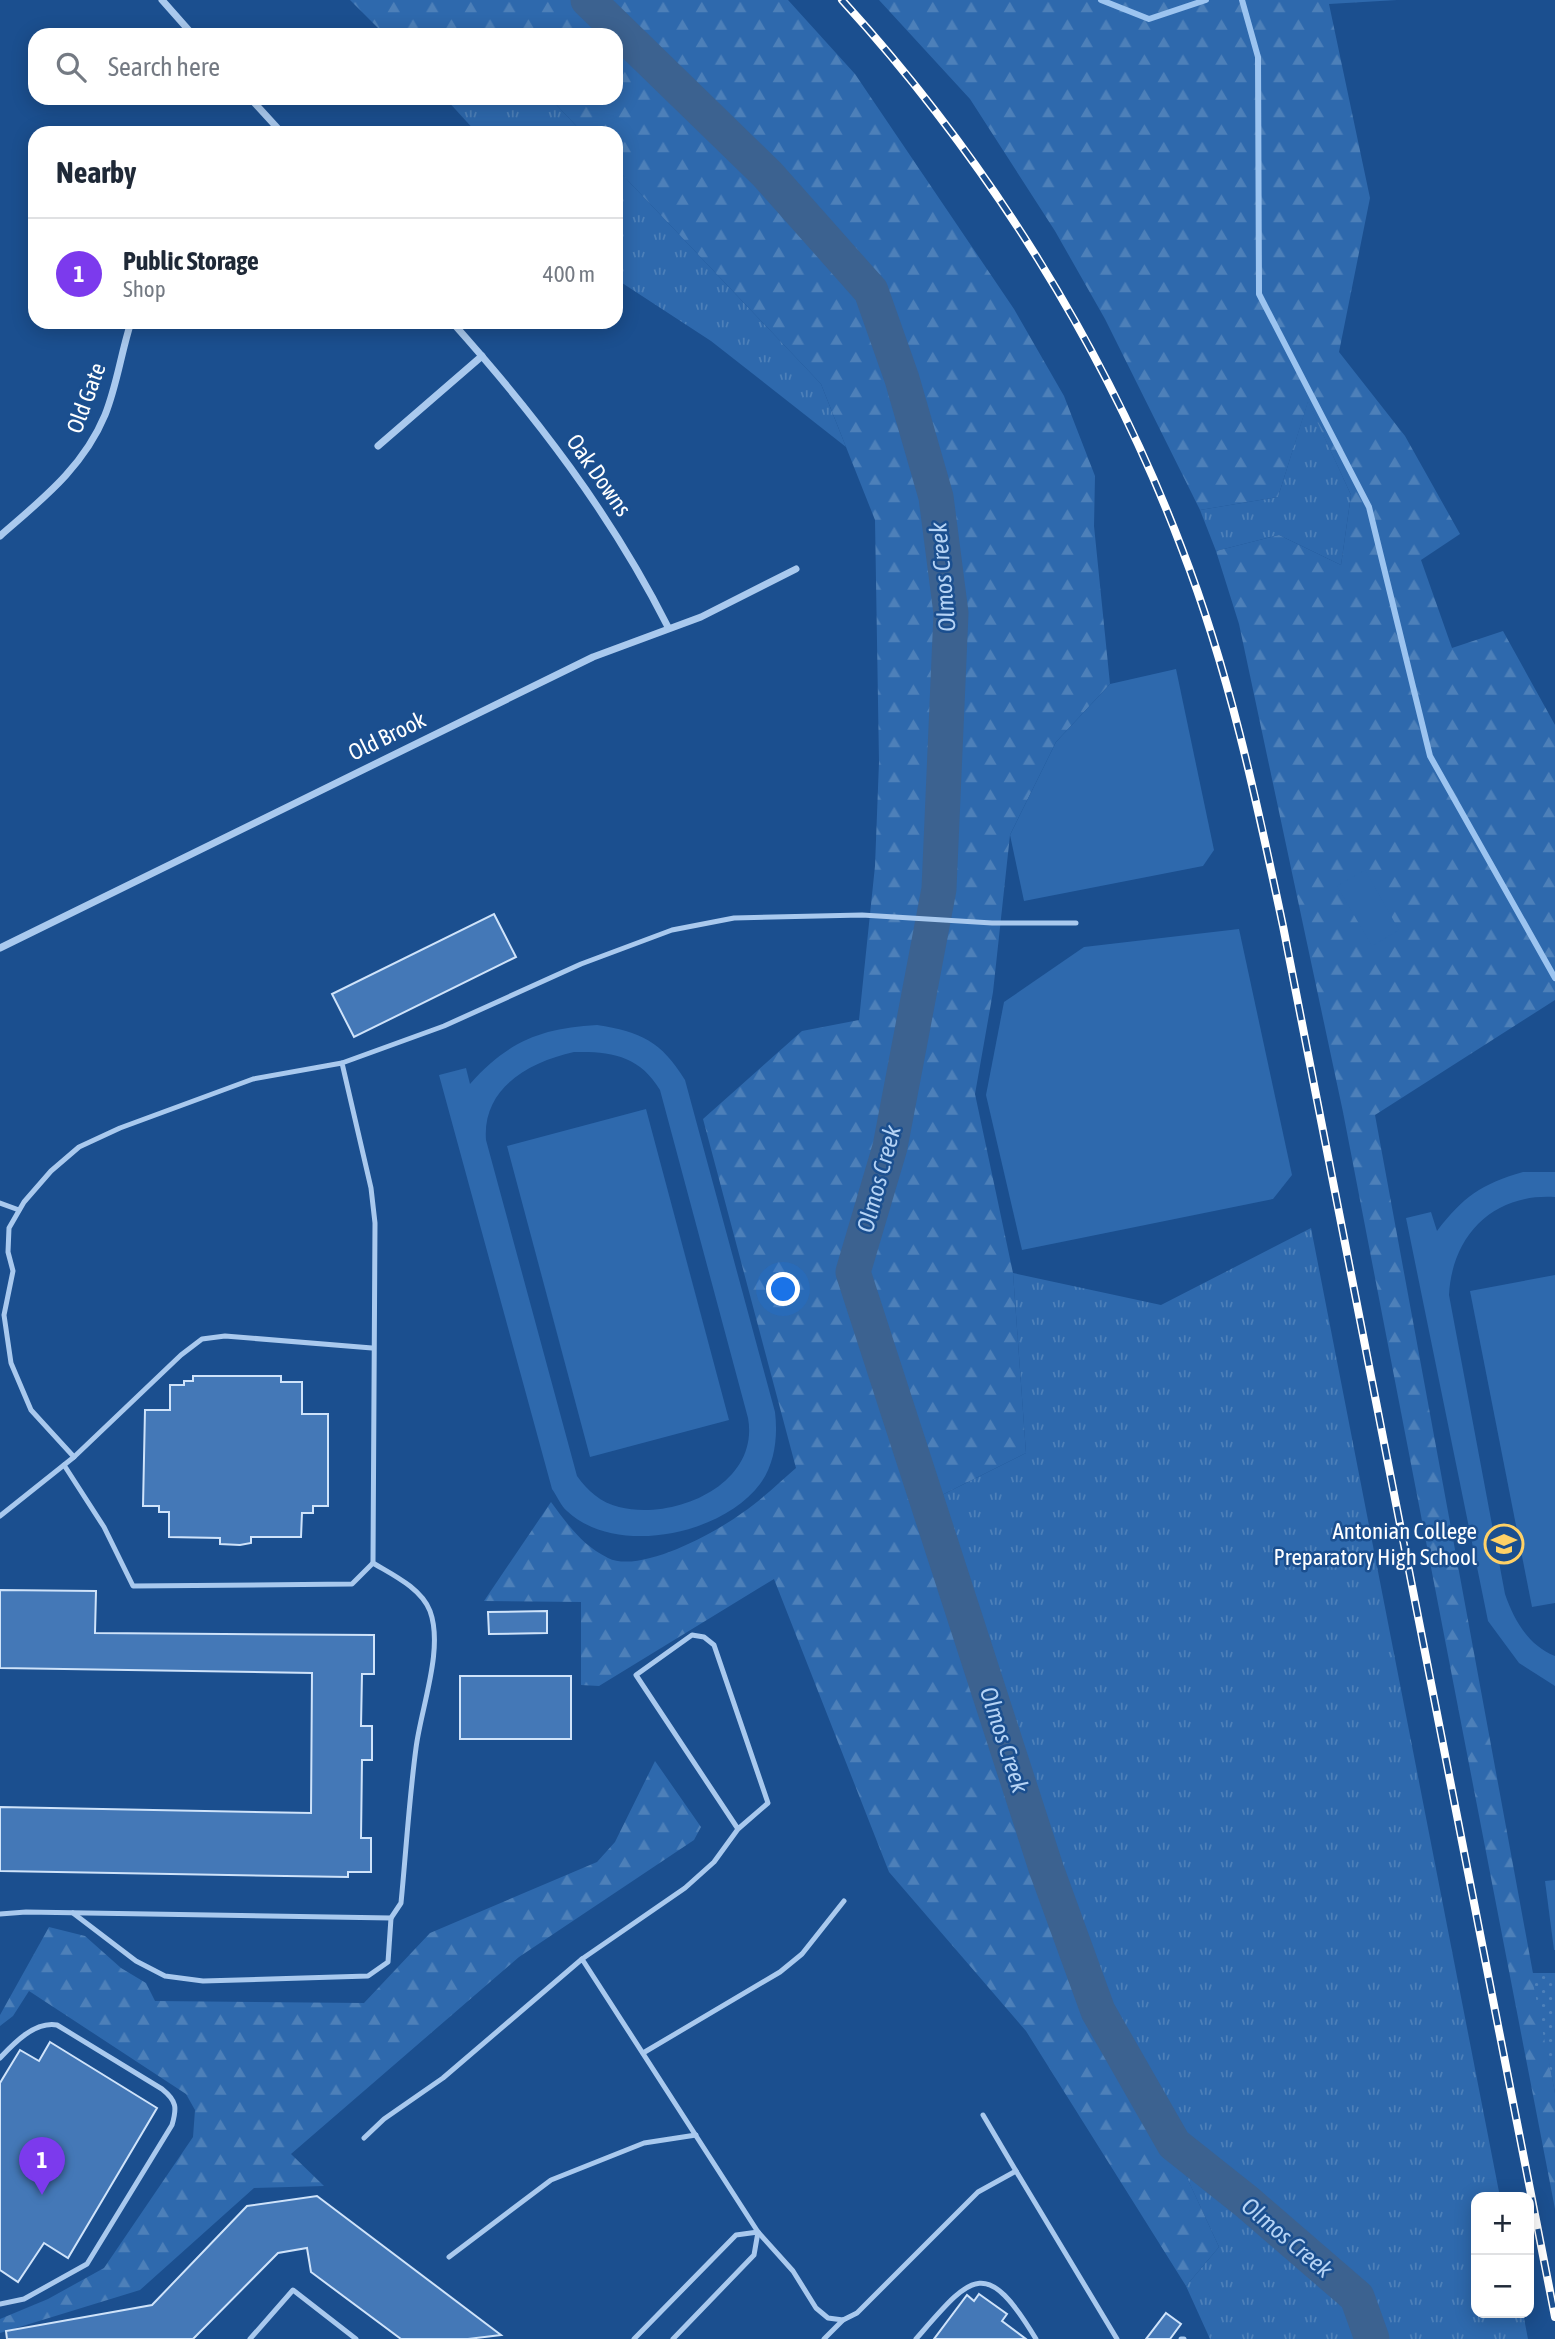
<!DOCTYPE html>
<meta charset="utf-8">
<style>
body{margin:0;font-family:"Asap Condensed",sans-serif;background:#f6f6f7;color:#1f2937}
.controls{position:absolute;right:21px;bottom:21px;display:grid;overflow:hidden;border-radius:14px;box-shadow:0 4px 18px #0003}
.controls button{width:63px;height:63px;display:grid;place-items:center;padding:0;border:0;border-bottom:2px solid #e0e1e3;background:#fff;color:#1f2937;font:35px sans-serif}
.you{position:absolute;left:784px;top:1290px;width:24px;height:24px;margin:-18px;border:5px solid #fff;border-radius:50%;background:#1a73e8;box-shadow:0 0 0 10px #1a73e833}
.badge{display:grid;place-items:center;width:46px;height:46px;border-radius:50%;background:#7c3aed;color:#fff;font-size:23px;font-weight:700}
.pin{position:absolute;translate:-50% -58px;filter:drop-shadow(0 2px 4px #0008)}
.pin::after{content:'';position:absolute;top:37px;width:24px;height:21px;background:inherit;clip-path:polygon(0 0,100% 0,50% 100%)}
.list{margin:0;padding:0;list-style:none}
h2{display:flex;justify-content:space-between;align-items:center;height:91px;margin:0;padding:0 28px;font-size:30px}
h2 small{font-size:23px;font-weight:400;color:#747a83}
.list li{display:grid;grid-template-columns:46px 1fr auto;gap:21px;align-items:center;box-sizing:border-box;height:112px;padding:0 28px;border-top:2px solid #e0e1e3}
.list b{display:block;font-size:26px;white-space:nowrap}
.list p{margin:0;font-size:23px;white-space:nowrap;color:#747a83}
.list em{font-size:23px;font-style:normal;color:#747a83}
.icon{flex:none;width:38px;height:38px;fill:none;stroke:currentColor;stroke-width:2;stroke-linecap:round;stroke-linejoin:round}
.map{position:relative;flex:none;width:1555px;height:2339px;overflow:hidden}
.search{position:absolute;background:#fff;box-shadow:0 4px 18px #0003;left:28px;top:28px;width:595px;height:77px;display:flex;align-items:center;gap:18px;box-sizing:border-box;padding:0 24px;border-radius:21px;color:#747a83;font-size:26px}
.panel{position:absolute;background:#fff;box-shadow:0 4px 18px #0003;left:28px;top:126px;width:595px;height:203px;border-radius:21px}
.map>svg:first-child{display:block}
.grass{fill:url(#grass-tufts)}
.forest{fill:url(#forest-firs)}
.park{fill:url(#park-dots)}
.pitch{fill:#2e69ad;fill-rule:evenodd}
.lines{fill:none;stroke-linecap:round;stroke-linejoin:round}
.stream{stroke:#9cc4f0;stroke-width:6}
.river{stroke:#3c6290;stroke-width:35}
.building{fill:#4478b7;stroke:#cfe3fa;stroke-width:2}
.lane{stroke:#a9c9ee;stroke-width:5}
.street{stroke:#a9c9ee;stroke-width:7}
.rail-casing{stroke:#fff;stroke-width:8}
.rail{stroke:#1b4f8f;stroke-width:5;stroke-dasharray:16;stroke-linecap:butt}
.labels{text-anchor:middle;stroke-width:5;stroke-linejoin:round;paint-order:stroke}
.street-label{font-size:23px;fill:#fff;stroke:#1b4f8f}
.poi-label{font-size:23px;fill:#fff;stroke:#1b4f8f;text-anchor:end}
.water-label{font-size:24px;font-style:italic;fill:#b5d3f5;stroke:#1b4f8f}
</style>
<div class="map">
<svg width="1555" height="2339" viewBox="0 0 1555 2339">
<defs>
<pattern id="grass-tufts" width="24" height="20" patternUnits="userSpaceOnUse" patternTransform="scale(1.75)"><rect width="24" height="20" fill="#2e69ad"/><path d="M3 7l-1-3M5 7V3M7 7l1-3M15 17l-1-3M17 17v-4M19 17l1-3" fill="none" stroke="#4d80b9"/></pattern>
<pattern id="forest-firs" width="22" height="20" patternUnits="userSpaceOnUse" patternTransform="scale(1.75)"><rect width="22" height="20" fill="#2e69ad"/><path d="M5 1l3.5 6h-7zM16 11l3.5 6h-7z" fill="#4d80b9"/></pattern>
<pattern id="park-dots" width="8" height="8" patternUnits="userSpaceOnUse" patternTransform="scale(1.75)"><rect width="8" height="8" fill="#2e69ad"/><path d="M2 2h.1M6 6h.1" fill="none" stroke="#4d80b9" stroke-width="1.8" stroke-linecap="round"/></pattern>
</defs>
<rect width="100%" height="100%" fill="#1b4f8f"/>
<g class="grass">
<path d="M445 98H550L583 133H477Z"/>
<path d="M616 168 821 384 846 447 711 341 616 279Z"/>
<path d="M1308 401 1351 495 1341 565 1279 535 1216 551 1200 510 1278 497Z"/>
<path d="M1311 1228 1500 2197H1476V2313H1523L1528 2339H1210L1186 2286 1219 2247 1125 2044 1032 1792 938 1497 1026 1453 1013 1273 1161 1305Z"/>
</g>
<g class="forest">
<path d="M350 0H788L855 74 1014 309 1064 396 1095 476 1094 526 1110 684 1056 742 1010 835 993 992 975 1094 1013 1273 1026 1453 938 1497 1032 1792 1125 2043 1219 2247 1186 2286 1026 2031 889 1872 774 1579 599 1686 581 1685V1602L484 1601 551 1502C568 1525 582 1545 608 1558 640 1574 715 1533 742 1513 761 1500 779 1483 796 1468L703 1119 802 1031 859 1020 875 866 879 762 875 520 821 384 616 168V133H583L550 98H616V35H385Z"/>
<path d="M879 0H1397L1329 4 1370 198 1339 352 1405 436 1460 534 1421 560 1452 648 1503 631 1555 725V1000L1375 1115 1555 2093V2209L1343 1112 1239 624 1216 551 1279 535 1341 565 1351 495 1308 402 1278 497 1200 510 1105 319 1055 231 970 99Z"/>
<path d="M655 1761 701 1827 694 1840 519 1957 291 2154 324 2186 254 2188 140 2290 0 2333V2319L48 2299 104 2268 193 2137 195 2110 186 2094 29 1991 13 2016 0 2026V2015L49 1927 85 1936 121 1968 146 1983 155 2001 364 2003 430 1933 597 1862 615 1842Z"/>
</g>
<path class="park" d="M1531 1973H1555V2093Z"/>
<g class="pitch">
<path d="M1176 669 1214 850 1203 866 1024 901 1010 835 1056 742 1110 684Z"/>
<path d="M1365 870 1399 930 1372 946 1337 886Z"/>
<path d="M1239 929 1292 1175 1273 1199 1022 1250 986 1095 1004 1002 1084 947Z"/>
<path d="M597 1025C641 1032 661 1041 685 1080L775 1412C778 1436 775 1464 760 1484 722 1535 616 1557 567 1511 561 1506 557 1496 552 1489L439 1075 466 1068 470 1084C507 1042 541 1028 597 1025ZM574 1052C611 1051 640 1056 660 1090L748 1418C760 1484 675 1521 619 1507 601 1503 587 1490 577 1476L486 1140C482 1088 529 1062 574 1052Z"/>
<path d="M646 1109 729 1420 590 1457 507 1146Z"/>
<path d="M1523 1172H1555V1197C1494 1193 1452 1235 1449 1295L1505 1594C1514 1620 1528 1645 1555 1656V1686L1519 1663 1488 1621 1406 1218 1431 1212 1437 1231C1463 1197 1481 1184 1523 1172Z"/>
<path d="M1555 1275V1603L1532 1607 1470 1291Z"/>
<path d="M1555 1880V1950H1554L1545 1881Z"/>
</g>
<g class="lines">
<g class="stream">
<path d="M1101 0 1149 19 1206 0"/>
<path d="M1242 0 1258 57 1259 294 1369 507 1430 756 1555 978"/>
</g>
<path class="river" d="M588 0 767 174 871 291 902 379 936 497 951 613 939 889 890 1147 853 1272 1046 1868 1098 2011 1174 2144 1247 2202 1357 2297 1372 2339"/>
</g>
<g class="building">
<path d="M494 914 516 957 354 1037 332 994Z"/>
<path d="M193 1376H281V1382H302V1414H328V1506H313V1513H302L301 1537H251V1543L240 1545 220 1544V1538L169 1537V1512H159V1506H143L145 1410H170V1385H184V1381H193Z"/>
<path d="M0 1590 96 1591 95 1633 374 1635V1674H362L361 1726H372V1760H362L361 1838H371V1872H348V1877L0 1871V1807L311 1813 312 1673 0 1668Z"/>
<path d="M547 1611V1633L489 1634 488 1612Z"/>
<rect x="460" y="1676" width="111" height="63"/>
<path d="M50 2042 157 2108 68 2258 44 2243 18 2282 0 2270V2083L20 2050 39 2061Z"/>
<path d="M317 2196 501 2335 468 2339H401L311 2272 307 2248 278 2253 193 2339H7L6 2331 152 2305 247 2206Z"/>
<path d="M979 2294 1007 2314 1002 2321 1026 2339H934L967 2295 974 2301Z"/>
<path d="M1166 2313 1181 2324 1170 2339H1146Z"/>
</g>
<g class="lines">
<g class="lane">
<path d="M342 1063 253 1079 120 1128 79 1147 51 1171 24 1202 9 1228 8 1252 13 1271 4 1315 11 1363 31 1410 74 1457 181 1355 202 1339 225 1336 372 1348"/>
<path d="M0 1203 19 1210"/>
<path d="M64 1465 104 1527 133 1586 352 1584 373 1563"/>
<path d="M0 1516 74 1457"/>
<path d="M73 1913 136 1961 165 1976 203 1981 368 1976 388 1962 391 1918"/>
<path d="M0 1914 26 1912 391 1918 401 1903C406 1852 409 1800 416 1748 421 1708 444 1649 430 1611 421 1588 393 1575 373 1563L375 1223 371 1188 342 1063 444 1026 581 964 672 930 734 918 862 915 992 923H1076"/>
<path d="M582 1959 685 1888 714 1862 738 1829 636 1675 692 1635 704 1637 714 1645 768 1803 738 1829"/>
<path d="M643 2053 780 1972 802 1954 844 1901"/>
<path d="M0 2058C14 2043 35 2021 57 2025L162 2089C177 2101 177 2108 172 2125L87 2264 24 2299 0 2304"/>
<path d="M983 2115 1016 2171"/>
<path d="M364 2138 384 2119 443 2078 582 1959 758 2232 793 2271 816 2308 828 2318 843 2320 857 2313 978 2192 1016 2171 1117 2339"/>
<path d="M449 2257 551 2180 644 2143 696 2135"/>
<path d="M250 2339 293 2290 356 2339"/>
<path d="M634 2339 736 2235 758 2232"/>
<path d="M673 2339 754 2255 758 2232"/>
<path d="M824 2339 843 2320"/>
<path d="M916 2339C971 2276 985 2254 1036 2339"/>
<path d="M1181 2339H1184"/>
</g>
<g class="street">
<path d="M162 0 193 35"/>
<path d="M250 98 282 133"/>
<path d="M452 322C536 416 611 514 668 627"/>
<path d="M378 446 482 356"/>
<path d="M0 536C41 500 83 468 105 415 117 385 121 353 131 322"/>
<path d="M0 948 593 657 701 617 796 569"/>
</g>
<defs>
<path id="rail" d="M842 0C987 159 1106 348 1182 549 1229 671 1256 798 1283 926L1555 2317"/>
</defs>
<use href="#rail" class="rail-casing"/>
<use href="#rail" class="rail"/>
</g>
<defs>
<symbol id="school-ring" viewBox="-11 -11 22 22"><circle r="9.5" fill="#1b4f8f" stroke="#ffd166" stroke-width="1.5"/><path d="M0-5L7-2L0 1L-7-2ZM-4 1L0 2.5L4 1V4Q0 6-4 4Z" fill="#ffd166"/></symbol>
</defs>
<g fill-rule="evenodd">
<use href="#school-ring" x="1482" y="1522" width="44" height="44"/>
</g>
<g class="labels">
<g class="street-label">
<text transform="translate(86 398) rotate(-70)" y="8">Old Gate</text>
<text transform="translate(599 475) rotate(55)" y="8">Oak Downs</text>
<text transform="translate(387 736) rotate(-26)" y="8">Old Brook</text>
</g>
<g class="poi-label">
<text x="1477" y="1539">Antonian College<tspan x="1477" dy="26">Preparatory High School</tspan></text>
</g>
<g class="water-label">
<text transform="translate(943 577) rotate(-95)" y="8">Olmos Creek</text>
<text transform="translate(879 1179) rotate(-75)" y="8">Olmos Creek</text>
<text transform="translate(1004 1740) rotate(72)" y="8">Olmos Creek</text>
<text transform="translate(1287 2238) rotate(40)" y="8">Olmos Creek</text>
</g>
</g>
</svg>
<div class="controls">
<button>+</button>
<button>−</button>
</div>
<div class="you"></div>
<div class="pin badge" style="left:42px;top:2195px">1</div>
<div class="search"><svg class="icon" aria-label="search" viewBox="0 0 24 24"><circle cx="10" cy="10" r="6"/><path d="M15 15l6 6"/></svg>Search here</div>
<section class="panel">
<h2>Nearby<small></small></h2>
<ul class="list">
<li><span class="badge">1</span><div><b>Public Storage</b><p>Shop</p></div><em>400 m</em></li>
</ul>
</section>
</div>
